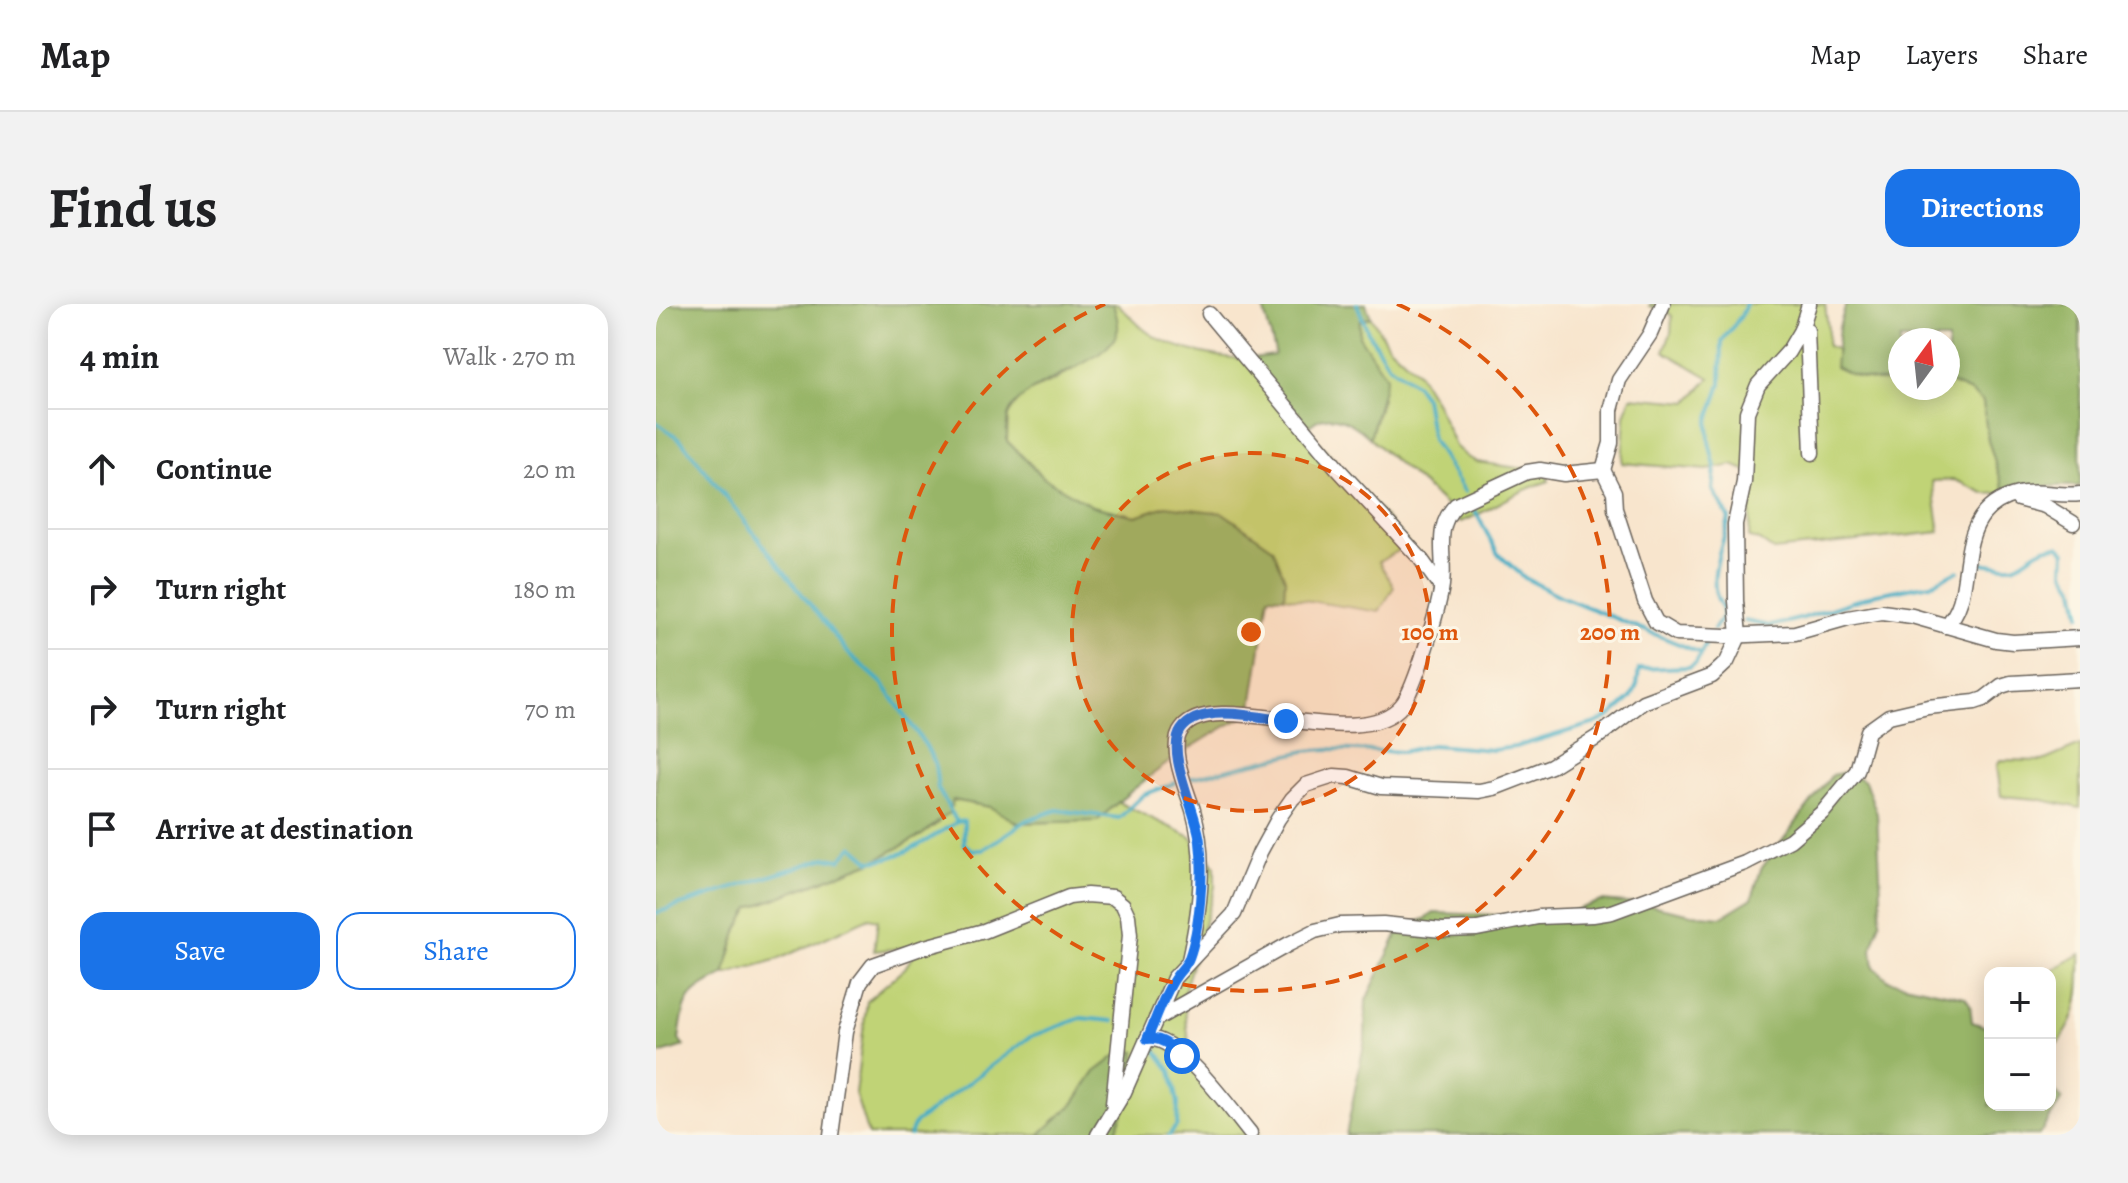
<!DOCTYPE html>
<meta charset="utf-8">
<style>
body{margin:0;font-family:Alegreya,serif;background:#f2f2f2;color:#202124}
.controls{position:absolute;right:24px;bottom:24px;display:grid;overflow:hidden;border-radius:16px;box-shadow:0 4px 20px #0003}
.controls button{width:72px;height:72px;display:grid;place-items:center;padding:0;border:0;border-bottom:2px solid #e0e0e0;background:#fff;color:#202124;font:40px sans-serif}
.compass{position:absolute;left:1232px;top:24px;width:72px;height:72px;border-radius:50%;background:#fff;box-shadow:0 4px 20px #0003;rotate:15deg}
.stop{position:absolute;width:24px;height:24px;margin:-18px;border:6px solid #1a73e8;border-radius:50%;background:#fff}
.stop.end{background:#1a73e8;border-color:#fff;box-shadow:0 2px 8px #0008}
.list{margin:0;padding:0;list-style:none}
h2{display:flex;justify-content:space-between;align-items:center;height:104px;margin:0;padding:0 32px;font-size:34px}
h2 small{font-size:26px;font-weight:400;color:#757577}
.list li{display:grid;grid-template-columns:52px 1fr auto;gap:24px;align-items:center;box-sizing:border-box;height:120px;padding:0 32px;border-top:2px solid #e0e0e0}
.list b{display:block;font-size:30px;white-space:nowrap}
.list em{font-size:26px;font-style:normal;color:#757577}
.actions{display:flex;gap:16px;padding:24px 32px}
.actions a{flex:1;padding:18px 0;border:2px solid #1a73e8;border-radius:24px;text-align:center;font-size:28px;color:#1a73e8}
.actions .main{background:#1a73e8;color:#fff}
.icon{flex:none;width:44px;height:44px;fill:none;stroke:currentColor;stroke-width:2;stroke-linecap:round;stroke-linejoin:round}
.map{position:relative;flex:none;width:1424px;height:831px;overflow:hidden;border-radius:24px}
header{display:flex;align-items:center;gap:48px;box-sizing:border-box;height:112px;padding:0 40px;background:#fff;border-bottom:2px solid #e0e0e0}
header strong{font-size:38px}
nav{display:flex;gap:44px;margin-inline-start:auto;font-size:28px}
.intro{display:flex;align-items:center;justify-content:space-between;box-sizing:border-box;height:192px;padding:0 48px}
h1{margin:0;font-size:56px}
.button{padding:20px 36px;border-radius:24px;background:#1a73e8;color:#fff;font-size:28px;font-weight:700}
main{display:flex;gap:48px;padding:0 48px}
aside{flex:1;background:#fff;border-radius:24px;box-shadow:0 4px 20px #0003}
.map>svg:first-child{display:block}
.green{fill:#c0d376;stroke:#6e7849;stroke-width:2}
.forest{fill:#98b567;stroke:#5a6842;stroke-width:2}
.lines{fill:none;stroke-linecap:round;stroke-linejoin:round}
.stream{stroke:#45adc4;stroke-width:4}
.minor-casing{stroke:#69625a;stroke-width:17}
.minor{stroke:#fff;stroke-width:14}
.route{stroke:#1a73e8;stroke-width:10}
.ring{fill:none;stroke:#de560d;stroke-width:4;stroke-dasharray:14 10}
.centre{fill:#de560d;stroke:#fcf5e5;stroke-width:4}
.ring-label{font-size:24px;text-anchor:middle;font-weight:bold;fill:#de560d;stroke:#fcf5e5;stroke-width:6;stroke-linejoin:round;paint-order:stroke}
</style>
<header>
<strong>Map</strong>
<nav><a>Map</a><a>Layers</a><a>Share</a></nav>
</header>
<div class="intro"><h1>Find us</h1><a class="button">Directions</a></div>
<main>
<aside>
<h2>4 min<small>Walk · 270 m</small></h2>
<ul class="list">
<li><svg class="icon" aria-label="ahead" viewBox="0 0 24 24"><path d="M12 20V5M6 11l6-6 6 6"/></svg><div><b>Continue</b></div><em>20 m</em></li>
<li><svg class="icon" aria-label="right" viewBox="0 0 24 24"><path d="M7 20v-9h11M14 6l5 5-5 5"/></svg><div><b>Turn right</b></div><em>180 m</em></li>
<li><svg class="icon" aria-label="right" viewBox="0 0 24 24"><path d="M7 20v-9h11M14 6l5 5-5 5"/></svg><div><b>Turn right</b></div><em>70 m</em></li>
<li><svg class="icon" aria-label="arrive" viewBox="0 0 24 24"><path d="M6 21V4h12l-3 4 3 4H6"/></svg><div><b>Arrive at destination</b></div></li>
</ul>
<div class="actions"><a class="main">Save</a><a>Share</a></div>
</aside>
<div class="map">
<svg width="1424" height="831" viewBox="0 0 1424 831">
<rect width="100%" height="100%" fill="#fcf5e5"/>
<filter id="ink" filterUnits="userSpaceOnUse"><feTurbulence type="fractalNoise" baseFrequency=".0125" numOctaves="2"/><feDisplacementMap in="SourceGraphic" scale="16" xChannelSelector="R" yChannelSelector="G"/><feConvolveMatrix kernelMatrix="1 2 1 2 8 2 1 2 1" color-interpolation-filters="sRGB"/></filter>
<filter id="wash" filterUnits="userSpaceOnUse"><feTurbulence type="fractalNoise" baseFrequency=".006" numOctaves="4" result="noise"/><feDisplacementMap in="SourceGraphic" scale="32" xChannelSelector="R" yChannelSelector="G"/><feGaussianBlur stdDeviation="1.8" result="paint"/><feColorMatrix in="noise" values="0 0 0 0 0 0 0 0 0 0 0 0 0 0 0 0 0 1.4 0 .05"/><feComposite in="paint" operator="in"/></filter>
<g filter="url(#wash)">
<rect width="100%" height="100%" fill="#f8e5cd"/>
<g class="green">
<path d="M457 0H462C471 9 480 19 490 27 514 45 560 53 589 55L753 240 723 258 738 283 723 308 628 293 629 275 510 202 480 212 436 202 388 174 351 137 352 111 366 91 399 76 445 48 462 23Z"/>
<path d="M994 0H1169L1172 25 1171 42 1180 45V63L1231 78 1244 77V84H1292V78L1315 88 1327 98 1332 136 1349 189 1330 190 1299 176 1276 177 1284 228 1117 246 1103 236 1093 234 1095 198 1100 171 1077 161 1051 166 966 159 969 112 975 93 1032 98 1054 74 1008 47 1015 29 1016 12 1010 7 993 2Z"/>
<path d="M715 13 732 41 761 68 780 99 799 142 811 153 821 158 889 168 893 177C861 186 836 206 805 218 778 186 743 163 714 134L726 94 703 32 704 16Z"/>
<path d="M1424 441V504L1382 495 1345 492 1341 462 1344 456 1387 457Z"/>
<path d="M297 496 334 503 362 519 441 517 462 498 535 533 559 563V583L527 691 535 754 572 806 601 820 603 831H459L477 771 439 768 417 800 383 831H212L199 789 211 697 249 664 263 642 218 647 222 616 213 614 123 655 68 671 82 625 94 604 216 558 266 531 281 520Z"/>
<path d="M1424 650C1424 691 1424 718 1394 748V669H1392Z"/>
</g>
<g class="forest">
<path d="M0 0H457C459 7 463 17 462 25 456 62 363 76 352 112 350 119 351 129 351 137L388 174 436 202 480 212 510 202 567 209 617 244 629 275 628 293 613 292 595 409C535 440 491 471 441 517L362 519 334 503 297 496 294 508 266 531 216 558 94 604 82 625 68 671C30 689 29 694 23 735L28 742 0 751Z"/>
<path d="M606 0H710L715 13 704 16 703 32 730 73 714 134C693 114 665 102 647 130L589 55 618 51 619 47Z"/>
<path d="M1190 0H1424V182H1357L1348 186 1332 136 1327 98 1315 88 1292 78V36H1244V77C1222 79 1199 74 1179 63L1183 23Z"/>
<path d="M1190 468 1209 477 1221 510 1225 591 1224 617 1216 645 1218 663 1234 677 1309 693 1314 700 1316 718 1330 723 1334 720V801H1394V783L1406 795 1383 831H690L709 735 710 696 745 623 769 615 778 609 900 613 945 597 994 601 1036 610 1065 613 1096 594 1105 565 1176 471Z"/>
<path d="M469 745 480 748 470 798 459 831H383L417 800 439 768Z"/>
</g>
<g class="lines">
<g class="stream">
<path d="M701 0 712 28 733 62 760 81 769 94 776 136 809 188"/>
<path d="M0 118 25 136 193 350 226 379 270 442 279 460 282 485 301 518 308 517V540L317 546H326L371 516 401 506 463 514 487 491 519 479"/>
<path d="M816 201 842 250 869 274 904 292 1045 349"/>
<path d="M1316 260C1330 258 1343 263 1356 262 1370 260 1380 241 1403 242L1409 248 1408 267 1419 284 1424 310"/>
<path d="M1075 313C1043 285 1066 247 1073 214L1057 186 1059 163 1053 138 1052 119 1065 80 1066 37 1085 12 1090 0"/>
<path d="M1089 317 1114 322 1147 314 1220 290 1275 280 1302 267"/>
<path d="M1058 325 1067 311 1066 307"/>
<path d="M535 474 649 447 671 445 746 448 776 441 837 446 859 443 940 419 953 413 975 394 981 381 983 365 1034 363 1040 359 1050 339"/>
<path d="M0 609 170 554 184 556 197 542 214 557C248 555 273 534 301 518"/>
<path d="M499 745 515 767 522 799 521 821 513 831"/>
<path d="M254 831 259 819 272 809 374 733 425 714 457 717"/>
</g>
</g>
</g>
<g filter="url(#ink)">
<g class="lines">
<defs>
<g id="minor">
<path d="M553 10 682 165 764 254 785 283"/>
<path d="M1145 26 1151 27 1156 149"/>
<path d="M947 166 958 188 959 205 989 297 1000 318 1020 330 1070 332 1139 329 1192 314 1226 308 1256 312 1340 336 1357 338 1424 334"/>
<path d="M947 166 955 139V106L963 76 994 30 1007 0"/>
<path d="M1362 195 1389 202 1417 219"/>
<path d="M1289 322C1327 291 1288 208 1362 190 1382 185 1404 193 1424 190"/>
<path d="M533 656C544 606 551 555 537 506 531 486 511 443 526 425 559 381 704 453 746 401 759 385 783 303 786 281 790 252 777 224 800 201L871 168 884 166 908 170 947 166"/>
<path d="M500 715 633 640 659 627 684 621 727 620 786 626 821 625 882 613 937 611 956 608 1089 559 1134 536 1168 507 1201 467 1212 427 1233 412 1272 403 1319 398 1328 395 1345 382 1355 379 1424 375"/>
<path d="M491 735C522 730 575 806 594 829"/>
<path d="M175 831 189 728 204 678 217 661 265 644 328 627 413 593 431 591 457 593 467 601 472 612 474 631 457 800"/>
<path d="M442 831 468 788 518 674 578 610 604 548 622 515 636 495 650 481 678 472 692 473 725 483 823 487 838 484 895 462 940 434 987 398 1056 372 1071 358 1083 332 1080 297 1079 220 1088 178 1091 108 1102 81 1132 48 1145 26 1153 0"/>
</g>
</defs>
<use href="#minor" class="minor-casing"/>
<use href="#minor" class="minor"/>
</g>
</g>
<g class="lines" filter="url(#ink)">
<path class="route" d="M526 752C515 742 506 733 491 735 500 715 507 692 519 674 523 667 531 661 533 654 544 624 548 570 544 538 542 510 509 449 525 426 544 398 602 413 630 417"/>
</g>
<circle cx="595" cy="328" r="179" fill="#de560d" fill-opacity=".12"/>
<g class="ring">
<circle cx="595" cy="328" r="179"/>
<path d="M741 0A359 359 0 1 1 449 0"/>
</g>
<circle cx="595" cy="328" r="12" class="centre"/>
<g class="ring-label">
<text x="774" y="336">100 m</text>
<text x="954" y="336">200 m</text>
</g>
</svg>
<div class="controls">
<button>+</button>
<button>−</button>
</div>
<svg class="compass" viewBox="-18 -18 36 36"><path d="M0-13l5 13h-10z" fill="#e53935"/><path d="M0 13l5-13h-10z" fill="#757577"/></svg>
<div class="stop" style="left:526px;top:752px"></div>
<div class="stop end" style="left:630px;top:417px"></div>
</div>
</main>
